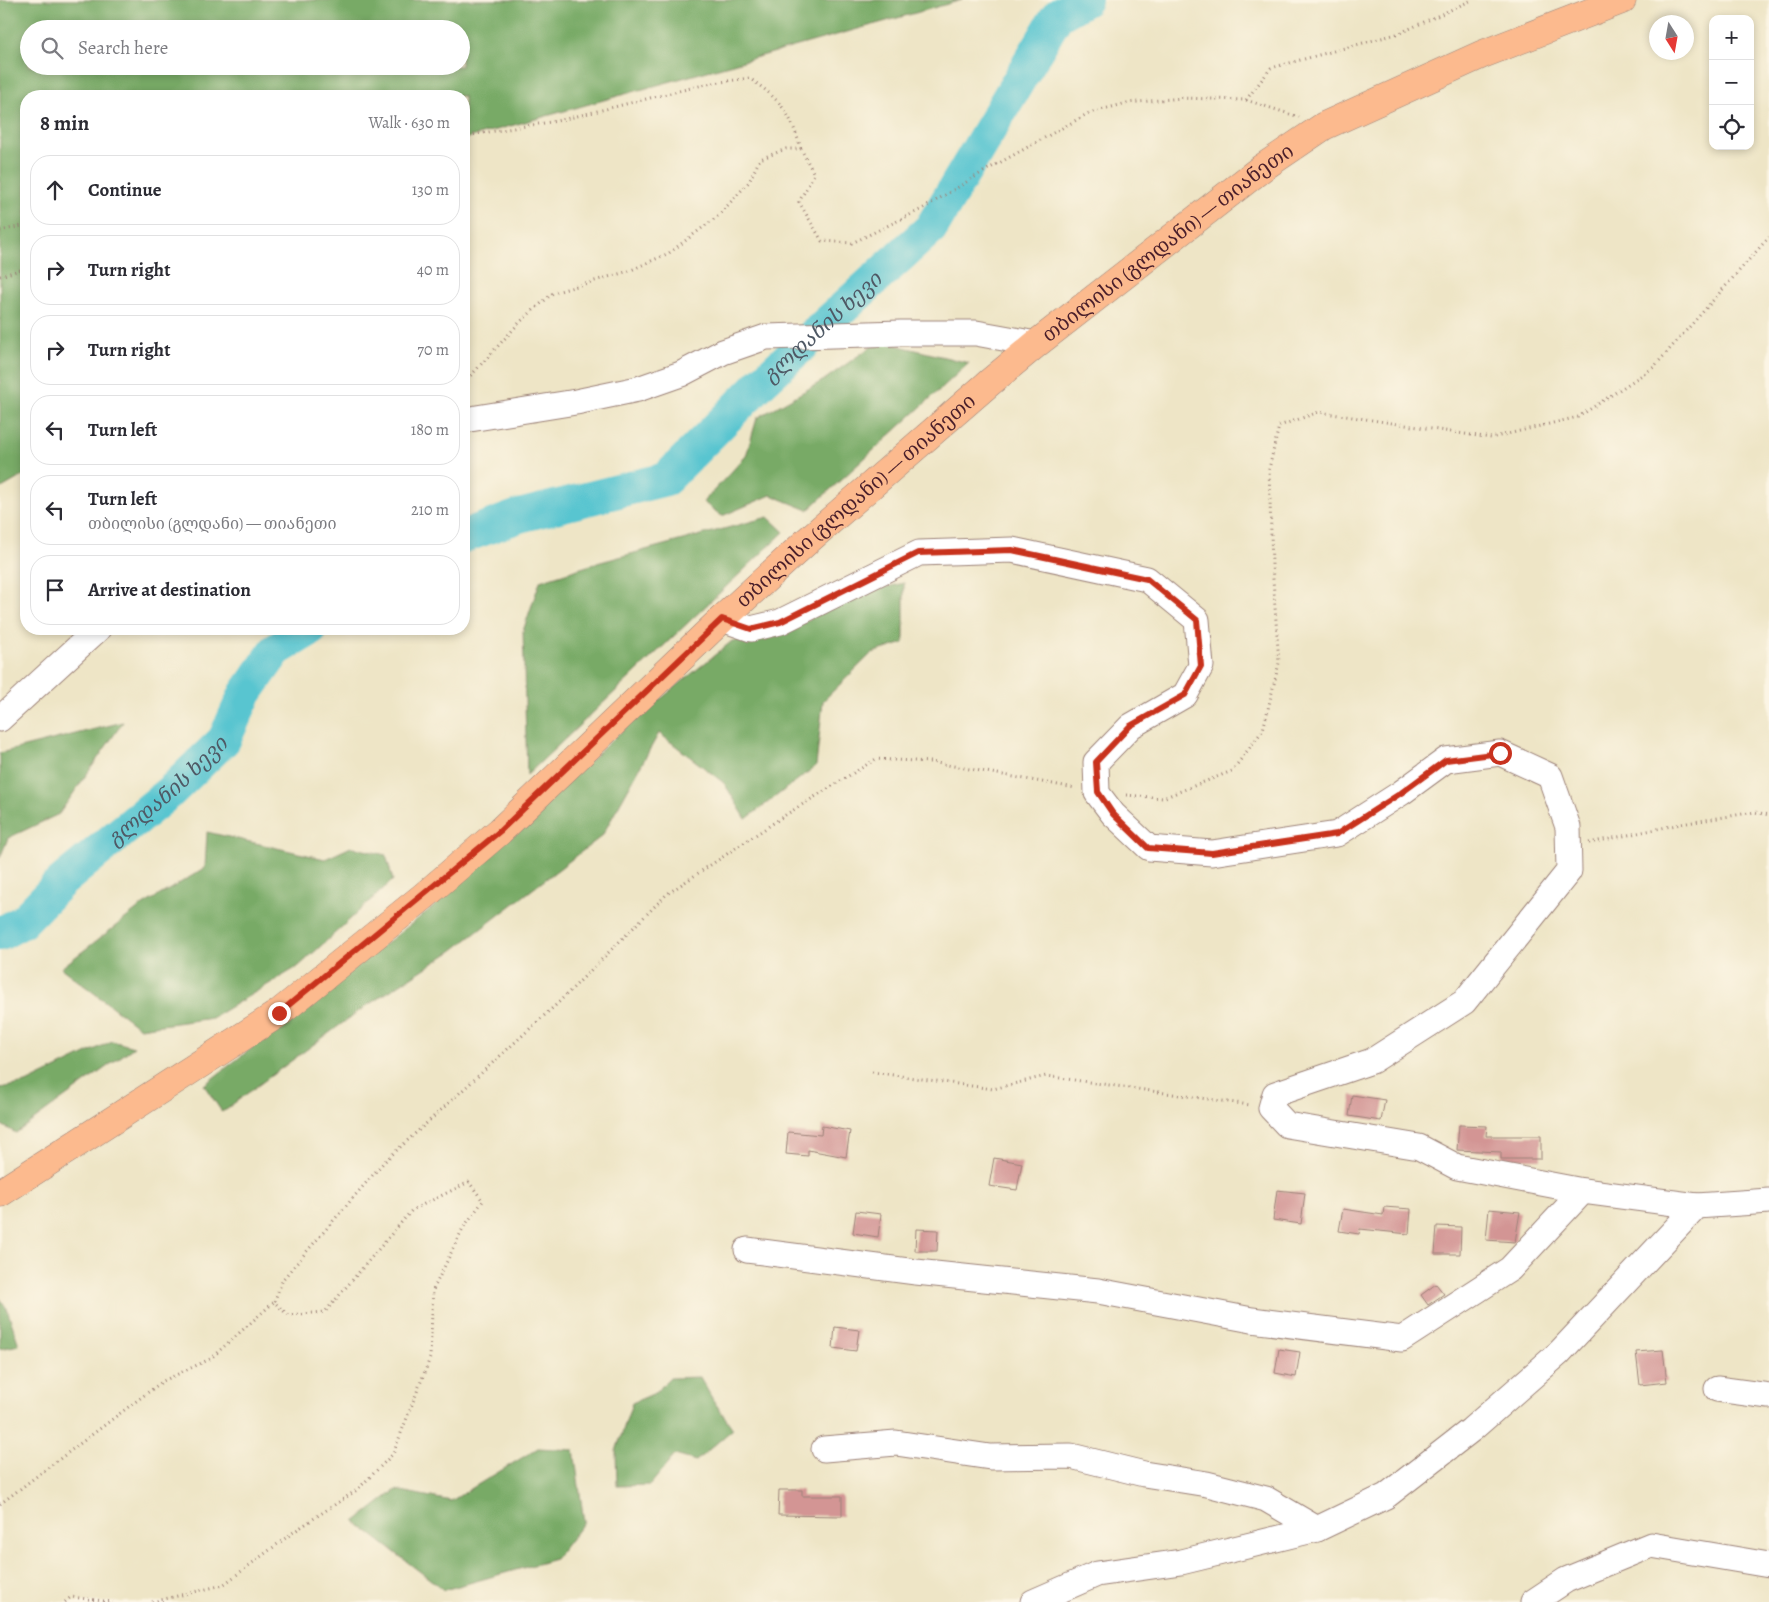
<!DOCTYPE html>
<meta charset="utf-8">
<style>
body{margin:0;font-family:Alegreya,"Noto Serif Georgian",serif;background:#f2f2f3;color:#2b2b33}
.controls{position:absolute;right:15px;top:15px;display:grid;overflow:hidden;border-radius:10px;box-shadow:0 2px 8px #0003}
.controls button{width:45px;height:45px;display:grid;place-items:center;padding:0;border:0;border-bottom:1px solid #e1e1e2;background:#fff;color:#2b2b33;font:25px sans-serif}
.compass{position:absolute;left:1649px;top:15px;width:45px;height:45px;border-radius:50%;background:#fff;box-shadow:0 2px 8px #0003;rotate:169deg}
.stop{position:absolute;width:15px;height:15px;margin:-11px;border:4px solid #c8321e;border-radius:50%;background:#fff}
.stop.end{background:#c8321e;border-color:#fff;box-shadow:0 1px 5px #0008}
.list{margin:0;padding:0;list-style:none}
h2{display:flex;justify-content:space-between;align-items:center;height:65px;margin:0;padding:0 20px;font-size:21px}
h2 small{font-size:16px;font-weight:400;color:#7c7c81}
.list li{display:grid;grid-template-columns:32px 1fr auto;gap:15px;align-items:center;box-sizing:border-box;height:70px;margin:0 10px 10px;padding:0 10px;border:1px solid #e1e1e2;border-radius:20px}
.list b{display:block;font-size:19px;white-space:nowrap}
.list p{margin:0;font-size:16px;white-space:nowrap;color:#7c7c81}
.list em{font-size:16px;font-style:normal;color:#7c7c81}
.icon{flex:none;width:28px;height:28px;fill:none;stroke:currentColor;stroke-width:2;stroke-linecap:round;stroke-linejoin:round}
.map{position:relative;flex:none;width:1769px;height:1602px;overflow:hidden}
.search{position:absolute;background:#fff;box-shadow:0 2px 8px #0003;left:20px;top:20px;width:450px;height:55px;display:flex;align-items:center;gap:12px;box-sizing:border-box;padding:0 18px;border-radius:28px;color:#7c7c81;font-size:19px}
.panel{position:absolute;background:#fff;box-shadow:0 2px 8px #0003;left:20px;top:90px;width:450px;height:545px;border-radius:20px}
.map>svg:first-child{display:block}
.forest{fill:#78aa66;stroke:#616448;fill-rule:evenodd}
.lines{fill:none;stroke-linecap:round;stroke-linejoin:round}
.river{stroke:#58c5d0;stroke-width:34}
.building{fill:#d39594}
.minor-casing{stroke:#9c8278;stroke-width:27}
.major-casing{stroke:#9c8278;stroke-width:29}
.path{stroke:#9c8278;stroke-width:3;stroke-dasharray:1 4;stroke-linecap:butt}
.minor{stroke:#fff;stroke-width:25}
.major{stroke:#fcba8e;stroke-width:28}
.route{stroke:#c8321e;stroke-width:6}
.labels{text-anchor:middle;stroke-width:5;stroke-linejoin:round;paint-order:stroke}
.street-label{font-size:20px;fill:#4a1f2b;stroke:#fcf5e5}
.water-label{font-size:21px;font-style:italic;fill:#4f5965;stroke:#fcf5e5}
</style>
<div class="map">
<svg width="1769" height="1602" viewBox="0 0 1769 1602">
<rect width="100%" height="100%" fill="#fcf5e5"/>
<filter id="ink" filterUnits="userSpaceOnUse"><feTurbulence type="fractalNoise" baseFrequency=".02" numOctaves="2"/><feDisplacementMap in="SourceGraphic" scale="10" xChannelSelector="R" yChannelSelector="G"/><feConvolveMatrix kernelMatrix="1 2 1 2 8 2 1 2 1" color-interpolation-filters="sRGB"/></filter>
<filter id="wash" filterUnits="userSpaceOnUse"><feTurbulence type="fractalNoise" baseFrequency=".0096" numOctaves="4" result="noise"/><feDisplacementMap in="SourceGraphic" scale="20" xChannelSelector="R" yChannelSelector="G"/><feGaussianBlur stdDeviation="1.12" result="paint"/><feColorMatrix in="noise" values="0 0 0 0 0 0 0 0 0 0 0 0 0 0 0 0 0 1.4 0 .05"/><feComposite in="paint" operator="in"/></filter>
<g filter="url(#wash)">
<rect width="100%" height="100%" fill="#eee5c6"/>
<g class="forest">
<path d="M0 0H962L464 139V96H26V474L0 489ZM29 29H461V66H29Z"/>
<path d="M879 341 969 363 808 510 771 495 722 516 703 502 746 456 757 418 824 380Z"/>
<path d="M768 517 784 532 527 775 523 631 540 581 597 563Z"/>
<path d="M904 583V643L872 653 823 701 816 766 746 819 724 783 659 733 602 836 452 951 363 1008 222 1112 204 1085 433 907 626 727 732 641 781 634 860 593Z"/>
<path d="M123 722 59 814 8 838 0 858V753Z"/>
<path d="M207 832 325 859 351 847 386 855 393 880 299 966 212 1018 140 1028 61 968 143 905 205 868Z"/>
<path d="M112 1041 134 1047 16 1133 0 1124V1088L26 1083Z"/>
<path d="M0 1298 7 1309 19 1345 0 1349Z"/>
<path d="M700 1377 713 1400 733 1429 696 1461 675 1455 650 1485 617 1486 616 1451 632 1403 655 1393 670 1378Z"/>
<path d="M538 1448 574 1450 584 1522 555 1559 444 1590 355 1522 396 1490 451 1501Z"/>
</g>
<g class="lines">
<g class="river">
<path id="s1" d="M464 536 519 516 666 479 762 382 931 228 1057 16 1085 0"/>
<path id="s2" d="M0 934 22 922 62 881 170 792 224 740 245 694 276 650 311 629"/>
</g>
</g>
<g id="blocks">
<g class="building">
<path d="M1352 1095 1385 1100 1381 1121 1349 1116Z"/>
<path d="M1459 1125 1487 1126 1486 1136H1541V1159H1501V1152L1457 1150Z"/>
<path d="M822 1126 850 1131 846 1157 808 1150V1156L786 1154 788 1132 821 1135Z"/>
<path d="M994 1158 1022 1163 1017 1190 989 1186Z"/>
<path d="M1277 1190 1305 1193 1301 1224 1273 1220Z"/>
<path d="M1384 1207 1411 1209 1409 1234 1360 1229 1359 1234 1339 1231 1343 1209 1383 1215Z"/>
<path d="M1489 1209 1520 1212 1515 1242 1486 1240Z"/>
<path d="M856 1211 881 1214 878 1237 853 1233Z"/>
<path d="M1437 1226 1461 1227 1460 1254H1435Z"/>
<path d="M916 1229 938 1230 937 1251H915Z"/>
<path d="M1436 1284 1444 1294 1428 1305 1421 1295Z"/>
<path d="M835 1327 859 1330 856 1351 833 1348Z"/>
<path d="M1279 1349 1300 1352 1296 1377 1275 1373Z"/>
<path d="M1663 1350 1667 1382 1640 1385 1636 1352Z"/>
<path d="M779 1490H802V1496H842V1516L778 1515Z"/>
</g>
</g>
</g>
<g filter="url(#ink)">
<use href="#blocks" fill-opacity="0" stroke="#9c8278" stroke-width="1"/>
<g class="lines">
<defs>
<g id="minor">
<path d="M464 420 576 402 638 389 681 374 723 352 766 337 901 333H976L1036 344"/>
<path d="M722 619 751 629 780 622 919 553 1012 550 1147 579 1197 620 1201 666 1185 695 1131 726 1096 762 1097 793 1113 814 1149 848 1212 853 1337 834 1401 793 1446 760 1500 753 1550 776 1568 827 1569 871 1464 1002 1372 1061 1275 1094 1271 1108 1287 1125 1419 1147 1457 1167 1583 1191 1697 1206"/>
<path d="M0 719 98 629"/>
<path d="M747 1250 916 1272 1098 1291 1252 1320 1402 1339 1510 1269 1583 1191"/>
<path d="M1717 1389 1769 1396"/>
<path d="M824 1449 896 1443 990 1457 1071 1456 1144 1474 1207 1484 1266 1499 1317 1529"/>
<path d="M1033 1602 1097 1574 1181 1562 1317 1529 1386 1496 1471 1430 1559 1353 1697 1206 1769 1201"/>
<path d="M1533 1602 1566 1580 1651 1545 1769 1565"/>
</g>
<g id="major">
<path id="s3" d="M0 1193 279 1013 424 896 500 831 722 619 805 543 989 383 1036 344 1262 168 1324 126 1483 54 1622 0"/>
</g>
</defs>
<use href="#minor" class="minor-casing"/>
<use href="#major" class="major-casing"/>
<g class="path">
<path d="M1246 100 1271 68 1400 33 1472 0"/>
<path d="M464 136 557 121 707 84 749 78C781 100 790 112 801 149"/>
<path d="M0 231 26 225"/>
<path d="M0 276 26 268"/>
<path d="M464 383 520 322 553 293 629 271 669 253 718 216 749 182 760 159 786 149H801L814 174 799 202 822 241 852 243 922 209 983 172 1089 113 1127 103 1182 98 1246 100 1299 117"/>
<path d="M1126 795 1163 798 1232 771 1263 730 1279 663 1272 565 1269 469 1279 426 1319 412 1491 438 1578 417 1654 367 1769 237"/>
<path d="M1589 843 1681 824 1755 812 1769 815"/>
<path d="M872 1072 993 1089 1046 1076 1250 1105"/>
<path d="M0 1504 163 1381 210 1359 274 1302"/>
<path d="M65 1602 71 1597 113 1602"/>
<path d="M152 1602 223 1585 295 1531 357 1490 393 1454 430 1358 433 1290 463 1228 483 1201 469 1182 412 1210 325 1312 288 1315 274 1302 283 1279 384 1162 557 1004 667 894 787 814 876 759 931 762 1075 788"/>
</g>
<use href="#minor" class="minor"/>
<use href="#major" class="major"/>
</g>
</g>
<g class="lines" filter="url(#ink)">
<path class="route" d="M279 1013 500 831 722 619 751 629 780 622 918 553 1012 550 1147 579 1197 620 1201 666 1185 695 1130 726 1096 762 1098 792 1113 814 1148 848 1212 853 1337 834 1401 793 1446 760 1500 753"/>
</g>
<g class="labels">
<g class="street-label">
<text dy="7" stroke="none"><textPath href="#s3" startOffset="1509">თბილისი (გლდანი) — თიანეთი</textPath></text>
<text dy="7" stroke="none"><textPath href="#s3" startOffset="1104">თბილისი (გლდანი) — თიანეთი</textPath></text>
</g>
<g class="water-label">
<text dy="7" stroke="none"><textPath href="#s1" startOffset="428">გლდანის ხევი</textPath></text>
<text dy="7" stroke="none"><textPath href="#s2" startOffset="221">გლდანის ხევი</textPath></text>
</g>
</g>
</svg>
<div class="controls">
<button>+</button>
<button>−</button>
<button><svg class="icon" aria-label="locate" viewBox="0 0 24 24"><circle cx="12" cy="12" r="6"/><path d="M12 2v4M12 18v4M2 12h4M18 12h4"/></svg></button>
</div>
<svg class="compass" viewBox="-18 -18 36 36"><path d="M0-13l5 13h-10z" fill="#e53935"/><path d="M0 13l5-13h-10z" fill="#7c7c81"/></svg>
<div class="stop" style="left:1500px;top:753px"></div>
<div class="stop end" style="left:279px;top:1013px"></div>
<div class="search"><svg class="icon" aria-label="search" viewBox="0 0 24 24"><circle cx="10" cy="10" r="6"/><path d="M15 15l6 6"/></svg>Search here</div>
<section class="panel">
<h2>8 min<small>Walk · 630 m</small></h2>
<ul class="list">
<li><svg class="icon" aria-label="ahead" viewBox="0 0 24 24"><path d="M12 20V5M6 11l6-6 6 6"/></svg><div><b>Continue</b></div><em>130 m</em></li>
<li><svg class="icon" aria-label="right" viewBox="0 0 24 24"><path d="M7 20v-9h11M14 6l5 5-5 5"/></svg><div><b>Turn right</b></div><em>40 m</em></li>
<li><svg class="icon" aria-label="right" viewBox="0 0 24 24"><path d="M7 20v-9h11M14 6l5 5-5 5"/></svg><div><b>Turn right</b></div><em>70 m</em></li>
<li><svg class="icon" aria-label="left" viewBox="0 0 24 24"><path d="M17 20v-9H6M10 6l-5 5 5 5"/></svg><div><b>Turn left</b></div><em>180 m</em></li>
<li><svg class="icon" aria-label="left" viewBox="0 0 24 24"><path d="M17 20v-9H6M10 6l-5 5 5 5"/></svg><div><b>Turn left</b><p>თბილისი (გლდანი) — თიანეთი</p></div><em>210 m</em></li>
<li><svg class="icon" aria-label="arrive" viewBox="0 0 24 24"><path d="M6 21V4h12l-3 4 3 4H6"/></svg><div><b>Arrive at destination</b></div></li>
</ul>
</section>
</div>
